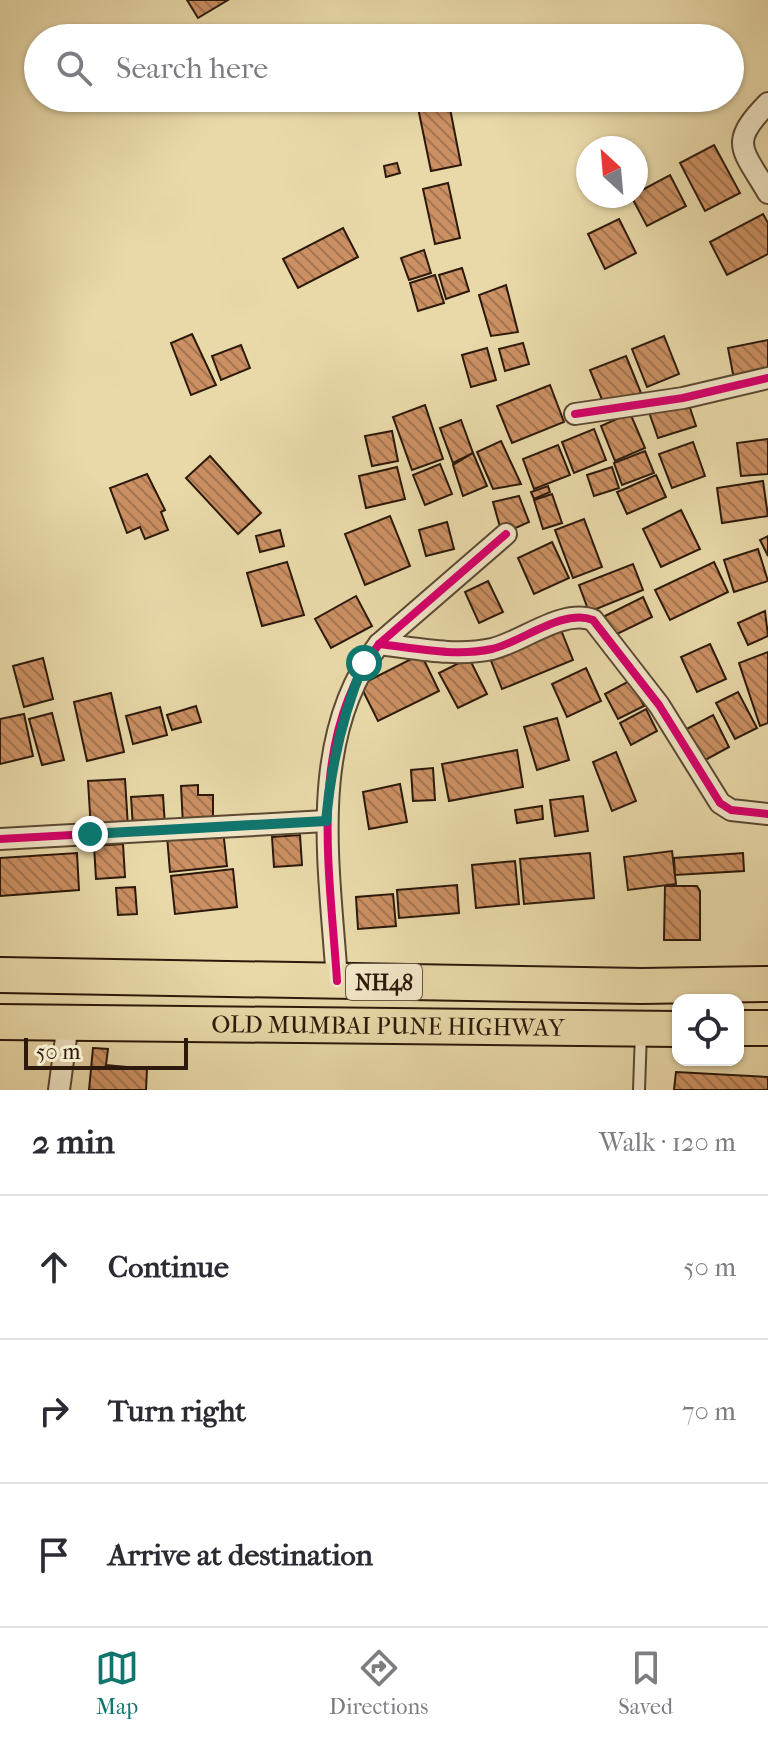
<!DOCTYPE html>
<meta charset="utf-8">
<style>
body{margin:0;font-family:"IM FELL French Canon",serif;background:#f7f7f7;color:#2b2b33}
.controls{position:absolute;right:24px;bottom:24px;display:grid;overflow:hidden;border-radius:16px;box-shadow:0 2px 6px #0004}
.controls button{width:72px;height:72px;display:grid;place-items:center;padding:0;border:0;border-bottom:2px solid #e1e1e2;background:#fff;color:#2b2b33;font:40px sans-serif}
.compass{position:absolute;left:576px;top:136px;width:72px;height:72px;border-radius:50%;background:#fff;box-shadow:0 2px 6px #0004;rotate:334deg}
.scale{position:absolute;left:24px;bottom:20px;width:164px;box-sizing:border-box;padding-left:8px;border:4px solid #2c190b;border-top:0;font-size:22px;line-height:28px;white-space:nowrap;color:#2c190b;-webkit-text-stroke:6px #f1e6c7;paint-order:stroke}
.stop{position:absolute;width:24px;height:24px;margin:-18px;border:6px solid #0f766e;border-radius:50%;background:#fff}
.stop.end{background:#0f766e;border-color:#fff;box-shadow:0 2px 8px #0008}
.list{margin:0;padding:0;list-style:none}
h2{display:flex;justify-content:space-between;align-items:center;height:104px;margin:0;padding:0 32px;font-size:34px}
h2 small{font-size:26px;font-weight:400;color:#7c7c81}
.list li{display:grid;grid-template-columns:52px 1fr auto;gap:24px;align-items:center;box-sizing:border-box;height:144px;padding:0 32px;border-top:2px solid #e1e1e2}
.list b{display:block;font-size:30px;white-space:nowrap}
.list em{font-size:26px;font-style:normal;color:#7c7c81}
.icon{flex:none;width:44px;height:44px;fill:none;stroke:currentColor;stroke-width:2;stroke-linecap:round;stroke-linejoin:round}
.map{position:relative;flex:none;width:768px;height:1090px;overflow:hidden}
.search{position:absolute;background:#fff;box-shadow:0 2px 6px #0004;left:24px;right:24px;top:24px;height:88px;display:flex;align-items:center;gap:20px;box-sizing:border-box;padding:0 28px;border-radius:44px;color:#7c7c81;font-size:30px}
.sheet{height:536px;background:#fff}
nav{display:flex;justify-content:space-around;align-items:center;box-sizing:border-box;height:112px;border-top:2px solid #e1e1e2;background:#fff;font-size:22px;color:#7c7c81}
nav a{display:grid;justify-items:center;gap:4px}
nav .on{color:#0f766e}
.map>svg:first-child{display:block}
.building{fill:url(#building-back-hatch);stroke:#2c190b;stroke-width:2}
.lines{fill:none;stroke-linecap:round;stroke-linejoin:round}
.service-casing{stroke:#5b4932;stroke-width:14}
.minor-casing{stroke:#5b4932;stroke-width:24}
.trunk-casing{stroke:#2c190b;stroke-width:38}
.service{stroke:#f1e6c7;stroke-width:10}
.minor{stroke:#f1e6c7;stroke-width:20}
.trunk{stroke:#e9d9a9;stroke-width:34}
.cycleway-casing{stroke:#f1e6c7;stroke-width:13}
.cycleway{stroke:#d6006c;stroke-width:8}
.route{stroke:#0f766e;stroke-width:10}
.labels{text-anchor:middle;stroke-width:6;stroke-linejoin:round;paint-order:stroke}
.shield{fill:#f1e6c7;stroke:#675643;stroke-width:2}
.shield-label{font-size:22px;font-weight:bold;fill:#2c190b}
.street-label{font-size:24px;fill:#2c190b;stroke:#f1e6c7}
</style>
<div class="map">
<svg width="768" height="1090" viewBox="0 0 768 1090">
<defs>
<pattern id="building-back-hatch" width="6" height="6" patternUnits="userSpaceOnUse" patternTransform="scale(2)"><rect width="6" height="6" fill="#cb9063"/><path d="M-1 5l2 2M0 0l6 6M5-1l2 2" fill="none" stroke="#a57550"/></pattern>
</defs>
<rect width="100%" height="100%" fill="#e9d9a9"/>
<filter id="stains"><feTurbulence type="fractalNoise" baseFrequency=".0025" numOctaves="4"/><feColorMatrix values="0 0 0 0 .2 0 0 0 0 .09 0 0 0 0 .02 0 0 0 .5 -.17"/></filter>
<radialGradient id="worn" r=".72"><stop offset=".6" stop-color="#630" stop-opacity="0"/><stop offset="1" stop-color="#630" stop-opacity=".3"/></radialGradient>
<g class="building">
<path d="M187 0H228L198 18Z"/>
<path d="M416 98H448L461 165 431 171Z"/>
<path d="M714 145 740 193 705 211 680 163Z"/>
<path d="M397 163 400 173 386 177 384 166Z"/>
<path d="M670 175 686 206 647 226 631 196Z"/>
<path d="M448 183 460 238 435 244 423 189Z"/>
<path d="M763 214 768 223V254L727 275 710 242Z"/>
<path d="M619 219 636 253 605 269 588 234Z"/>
<path d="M343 228 358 257 298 288 283 259Z"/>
<path d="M424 250 431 273 409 280 401 258Z"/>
<path d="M462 268 469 291 446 299 439 275Z"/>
<path d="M435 275 444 303 418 311 410 283Z"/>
<path d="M506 285 518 332 491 336 479 295Z"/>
<path d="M192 334 216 385 191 395 171 343Z"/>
<path d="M664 336 679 374 647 387 632 349Z"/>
<path d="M768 340V372L734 379 728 348Z"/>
<path d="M523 343 529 364 505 371 499 349Z"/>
<path d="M241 345 250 368 221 380 212 356Z"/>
<path d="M487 348 496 380 471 387 462 355Z"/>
<path d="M626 356 641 393 605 407 590 370Z"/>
<path d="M550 385 564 422 512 443 497 406Z"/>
<path d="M687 399 696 426 658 438 649 412Z"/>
<path d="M425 405 443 459 412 470 393 417Z"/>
<path d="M630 413 645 448 615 461 601 426Z"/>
<path d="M461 420 473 453 453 463 440 428Z"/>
<path d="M594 429 606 460 574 473 562 442Z"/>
<path d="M392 431 398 461 372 466 365 436Z"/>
<path d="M768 439V474L741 476 737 443Z"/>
<path d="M501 441 521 484 493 489 477 452Z"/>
<path d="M693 442 705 476 672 488 659 454Z"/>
<path d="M558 445 570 475 534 489 523 459Z"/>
<path d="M645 451 654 473 622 485 614 463Z"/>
<path d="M473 453 487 486 463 496 453 465Z"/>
<path d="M210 456 261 513 238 534 186 478Z"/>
<path d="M440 464 452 494 425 505 413 475Z"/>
<path d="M397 467 405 499 366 508 359 476Z"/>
<path d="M612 467 619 488 594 496 587 475Z"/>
<path d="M147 474 165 510 161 512 168 530 145 539 140 527 127 533 110 488Z"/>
<path d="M656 475 666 497 627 514 617 492Z"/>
<path d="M763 481 768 516 722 523 717 488Z"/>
<path d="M548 486 550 492 534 499 531 492Z"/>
<path d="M552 494 562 523 543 529 534 500Z"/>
<path d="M519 496 529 522 502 534 493 502Z"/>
<path d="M681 510 700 549 661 567 643 529Z"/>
<path d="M390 516 410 566 365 585 345 534Z"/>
<path d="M584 519 602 567 573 578 555 530Z"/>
<path d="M447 522 454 549 426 556 419 530Z"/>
<path d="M280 530 284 546 260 552 256 536Z"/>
<path d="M768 536V556L760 540Z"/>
<path d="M552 542 569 578 534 594 518 558Z"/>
<path d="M758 549 768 581 734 592 724 560Z"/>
<path d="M287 562 304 615 262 626 247 573Z"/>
<path d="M714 562 728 592 670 620 655 590Z"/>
<path d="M633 564 643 590 589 612 579 585Z"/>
<path d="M488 581 503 612 479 623 465 592Z"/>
<path d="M356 596 372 626 331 648 315 619Z"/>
<path d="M643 597 652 617 613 636 603 617Z"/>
<path d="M765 611 768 636 748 645 738 623Z"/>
<path d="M561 630 573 660 502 689 490 658Z"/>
<path d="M710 644 726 679 697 692 681 657Z"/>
<path d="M768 652V723L760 726 739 663Z"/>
<path d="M421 654 439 691 378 721 360 685Z"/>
<path d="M43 658 53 699 24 707 13 666Z"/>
<path d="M469 658 487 694 458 708 439 673Z"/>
<path d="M586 668 601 701 567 717 552 684Z"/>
<path d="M631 680 644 706 618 719 605 694Z"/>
<path d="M738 692 757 728 735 739 716 703Z"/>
<path d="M111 693 124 752 87 761 74 702Z"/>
<path d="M196 706 201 722 172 730 167 715Z"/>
<path d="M160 707 167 735 133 744 126 716Z"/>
<path d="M646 709 657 731 631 745 620 723Z"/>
<path d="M52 713 64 760 42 765 29 719Z"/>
<path d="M24 714 33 756 0 764V719Z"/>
<path d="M713 715 729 747 698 764 681 732Z"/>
<path d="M557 718 569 760 537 770 524 727Z"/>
<path d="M517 750 523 787 449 801 442 764Z"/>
<path d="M616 752 636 801 612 811 593 762Z"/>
<path d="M433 768 435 800 413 801 411 770Z"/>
<path d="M125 779 128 827 91 830 88 781Z"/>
<path d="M400 784 407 822 369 829 363 792Z"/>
<path d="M198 785V795H213V824L183 825 181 786Z"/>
<path d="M163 795 165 826 133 828 131 797Z"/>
<path d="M583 796 588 831 555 836 550 800Z"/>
<path d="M542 806 543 819 517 823 515 810Z"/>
<path d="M223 830 227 866 170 872 167 836Z"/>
<path d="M300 835 302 865 274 867 272 837Z"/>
<path d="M123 844 125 877 96 879 94 846Z"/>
<path d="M672 851 676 884 628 890 624 857Z"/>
<path d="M77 853 79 890 0 896V858Z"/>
<path d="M590 853 594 898 524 904 520 859Z"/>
<path d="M743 853 744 871 675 875 674 858Z"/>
<path d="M515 861 519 904 476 908 472 865Z"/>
<path d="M233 869 237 907 175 914 171 876Z"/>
<path d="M457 885 459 913 399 918 397 890Z"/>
<path d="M665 886H697L700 891V940H664Z"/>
<path d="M135 887 137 914 118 915 116 888Z"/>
<path d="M393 894 396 926 358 929 356 897Z"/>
<path d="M93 1048 108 1049 106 1065 147 1069 146 1090H89Z"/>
<path d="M676 1072 768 1077V1090H674Z"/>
</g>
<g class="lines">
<defs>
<path id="service" d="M639 1090 641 1032"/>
<g id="minor">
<path d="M768 103C728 144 742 148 768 193"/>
<path d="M575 414 683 398 768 378"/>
<path d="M379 644C415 648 455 657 492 649 522 642 563 608 593 620L659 705 720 803 731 810 768 814"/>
<path d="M0 839 326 821"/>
<path d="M337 981C330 870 306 739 379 644L506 534"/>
<path d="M59 1090 68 1023"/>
</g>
<g id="trunk">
<path d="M0 975 642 986 768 984"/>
<path id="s1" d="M0 1022 678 1029"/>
<path d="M738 1028H768"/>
</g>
</defs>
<use href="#service" class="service-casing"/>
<use href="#minor" class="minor-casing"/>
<use href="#trunk" class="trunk-casing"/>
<use href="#service" class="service"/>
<use href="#minor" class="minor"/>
<use href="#trunk" class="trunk"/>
<defs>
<g id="cycleway">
<path d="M575 414 683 398 768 378"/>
<path d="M379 644C415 648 455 657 492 649 522 642 563 608 593 620L659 705 720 803 731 810 768 814"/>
<path d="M0 839 326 821"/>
<path d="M337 981C330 870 306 739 379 644L506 534"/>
</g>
</defs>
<use href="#cycleway" class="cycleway-casing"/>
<use href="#cycleway" class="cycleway"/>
</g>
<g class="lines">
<path class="route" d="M90 834 326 821C331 765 342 715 364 663"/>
</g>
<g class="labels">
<rect class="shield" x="346" y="964" width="76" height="36" rx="6"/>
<g class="shield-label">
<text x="384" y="990">NH48</text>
</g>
<g class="street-label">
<text dy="8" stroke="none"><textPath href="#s1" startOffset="388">OLD MUMBAI PUNE HIGHWAY</textPath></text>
</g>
</g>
<rect width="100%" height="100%" filter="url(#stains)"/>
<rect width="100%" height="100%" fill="url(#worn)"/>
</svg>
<div class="controls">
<button><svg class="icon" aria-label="locate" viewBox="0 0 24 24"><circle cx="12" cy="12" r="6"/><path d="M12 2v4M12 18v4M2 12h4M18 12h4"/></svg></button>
</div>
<svg class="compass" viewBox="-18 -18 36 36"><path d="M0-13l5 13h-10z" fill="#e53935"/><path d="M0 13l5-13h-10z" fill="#7c7c81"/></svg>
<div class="scale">50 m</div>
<div class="stop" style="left:364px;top:663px"></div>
<div class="stop end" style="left:90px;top:834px"></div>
<div class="search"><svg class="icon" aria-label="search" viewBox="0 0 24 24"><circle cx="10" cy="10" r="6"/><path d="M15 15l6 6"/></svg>Search here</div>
</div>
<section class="sheet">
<h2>2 min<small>Walk · 120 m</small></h2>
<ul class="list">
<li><svg class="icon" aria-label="ahead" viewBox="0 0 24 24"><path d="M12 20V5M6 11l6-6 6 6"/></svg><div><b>Continue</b></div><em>50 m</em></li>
<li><svg class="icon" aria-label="right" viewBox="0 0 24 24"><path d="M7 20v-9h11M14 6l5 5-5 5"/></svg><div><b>Turn right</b></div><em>70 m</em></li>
<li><svg class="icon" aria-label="arrive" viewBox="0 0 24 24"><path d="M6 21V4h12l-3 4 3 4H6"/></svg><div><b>Arrive at destination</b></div></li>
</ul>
</section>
<nav>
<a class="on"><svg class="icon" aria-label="map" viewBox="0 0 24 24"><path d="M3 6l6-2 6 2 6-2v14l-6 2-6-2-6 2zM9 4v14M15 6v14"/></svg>Map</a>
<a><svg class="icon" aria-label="directions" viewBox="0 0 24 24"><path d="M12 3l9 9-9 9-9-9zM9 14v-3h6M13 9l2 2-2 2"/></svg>Directions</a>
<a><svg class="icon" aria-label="saved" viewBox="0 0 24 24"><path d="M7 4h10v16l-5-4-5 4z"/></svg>Saved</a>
</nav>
